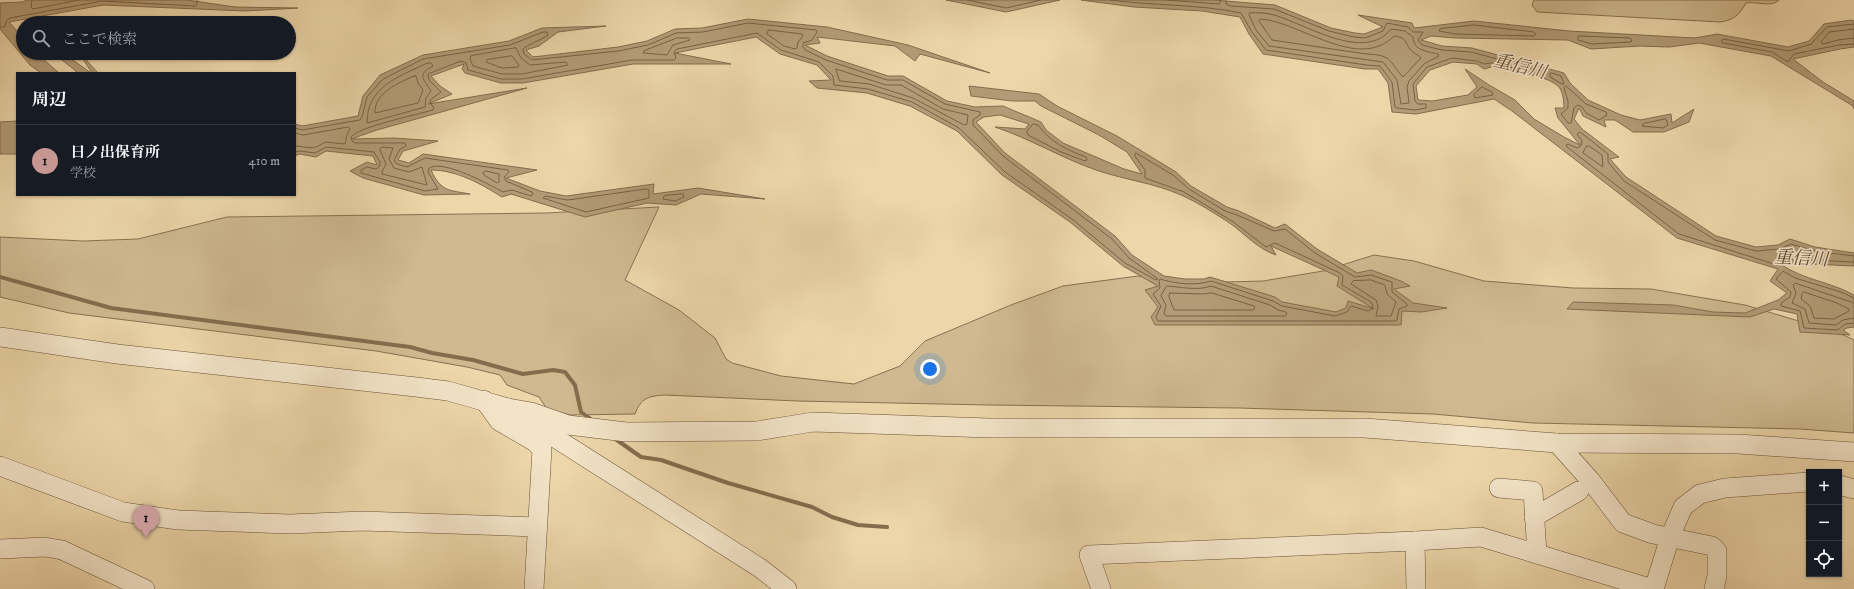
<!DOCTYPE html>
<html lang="ja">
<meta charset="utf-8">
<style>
body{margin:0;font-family:"IM FELL DW Pica","Noto Serif JP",serif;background:#242831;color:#f1f3f6}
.controls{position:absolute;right:12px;bottom:12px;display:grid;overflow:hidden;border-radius:0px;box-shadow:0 1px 3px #0004}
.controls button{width:36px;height:36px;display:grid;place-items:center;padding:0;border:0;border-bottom:1px solid #363941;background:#171b24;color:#f1f3f6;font:20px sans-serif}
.you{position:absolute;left:930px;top:369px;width:14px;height:14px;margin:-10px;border:3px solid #fff;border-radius:50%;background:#1a73e8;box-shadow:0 0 0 6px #1a73e833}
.badge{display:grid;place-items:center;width:26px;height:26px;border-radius:50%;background:#c59692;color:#111;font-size:13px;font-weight:700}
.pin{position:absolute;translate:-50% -33px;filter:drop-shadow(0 1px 2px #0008)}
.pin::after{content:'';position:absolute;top:21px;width:14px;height:12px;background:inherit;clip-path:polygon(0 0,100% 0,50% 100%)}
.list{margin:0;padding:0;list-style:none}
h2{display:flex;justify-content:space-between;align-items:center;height:52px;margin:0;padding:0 16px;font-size:17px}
h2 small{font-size:13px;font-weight:400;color:#9ea1a6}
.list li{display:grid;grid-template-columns:26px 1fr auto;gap:12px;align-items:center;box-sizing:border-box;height:72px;padding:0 16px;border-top:1px solid #363941}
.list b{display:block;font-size:15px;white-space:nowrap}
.list p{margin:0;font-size:13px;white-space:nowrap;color:#9ea1a6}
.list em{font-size:13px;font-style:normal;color:#9ea1a6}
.icon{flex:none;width:22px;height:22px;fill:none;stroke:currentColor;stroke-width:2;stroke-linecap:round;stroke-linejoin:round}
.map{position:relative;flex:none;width:1854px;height:589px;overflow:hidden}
.search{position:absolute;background:#171b24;box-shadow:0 1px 3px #0004;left:16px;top:16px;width:280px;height:44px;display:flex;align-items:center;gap:10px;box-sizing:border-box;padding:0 14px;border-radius:22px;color:#9ea1a6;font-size:15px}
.panel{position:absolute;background:#171b24;box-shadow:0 1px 3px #0004;left:16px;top:72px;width:280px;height:124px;border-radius:0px}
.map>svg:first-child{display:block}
.green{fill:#cfb990;stroke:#887150}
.water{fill:#b29b76;stroke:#846d4d;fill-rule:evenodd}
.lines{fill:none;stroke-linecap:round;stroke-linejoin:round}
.shore{stroke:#796243;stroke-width:1}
.stream{stroke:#846d4d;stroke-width:4}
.minor-casing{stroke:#6b5436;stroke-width:20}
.minor{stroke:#f3e4c8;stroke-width:19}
.labels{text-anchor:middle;stroke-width:3.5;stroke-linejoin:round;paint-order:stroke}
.water-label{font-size:18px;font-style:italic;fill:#624b2f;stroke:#f3e4c8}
</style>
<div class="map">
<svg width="1854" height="589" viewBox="0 0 1854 589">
<rect width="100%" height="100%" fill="#ecd6aa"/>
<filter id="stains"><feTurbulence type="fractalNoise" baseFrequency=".005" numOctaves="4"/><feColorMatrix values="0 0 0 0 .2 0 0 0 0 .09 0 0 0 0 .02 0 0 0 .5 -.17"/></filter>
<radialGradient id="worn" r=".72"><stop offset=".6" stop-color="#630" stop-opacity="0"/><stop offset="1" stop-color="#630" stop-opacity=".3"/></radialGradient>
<g class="green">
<path d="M1534 0H1779C1771 8 1756 1 1746 3 1739 15 1734 20 1720 22L1537 12 1532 5Z"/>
<path d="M659 207 625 280 679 310 715 338 726 359 732 363 781 376 854 384 900 366 925 341 1011 305 1063 286 1138 276 1188 283 1263 281 1323 271 1374 255 1414 261 1484 281 1573 288 1651 289 1745 305 1839 333 1854 340V433L1800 429 1533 423 1433 414 1239 408 989 405 797 401 665 395C648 396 641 398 635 414L570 415 547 409 539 397 507 385 500 375 467 367 376 351 69 313 0 297V237L83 241 138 239 227 217 546 213Z"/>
</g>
<g class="water">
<path d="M26 0H187L235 7 298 8 245 11 103 5 9 22 23 38V53H36L59 73H41L30 65 0 29V3L23 2Z"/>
<path d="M946 0H1060L1006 12Z"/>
<path d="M1081 0H1213L1275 5 1331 28 1355 33 1364 34 1383 27 1358 15 1412 23 1414 28 1474 21 1569 31 1695 38 1717 34 1788 47 1809 41 1824 24 1851 20 1854 21V47L1840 49 1793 59 1823 82 1854 101V109L1853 106 1771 56 1699 43 1669 47 1640 46 1591 49 1568 40 1455 38 1431 36 1421 40 1442 46 1472 48 1564 73 1570 83 1588 100 1621 115 1640 120 1671 114 1672 123 1694 109 1689 122 1664 132H1633L1615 120H1604L1606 127 1583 116 1579 108 1574 119 1582 129 1619 157 1610 159 1626 177 1716 236 1756 247 1778 245 1790 239 1815 247 1854 253V266L1788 263 1782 265C1804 280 1831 282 1854 295V327L1847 328 1843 330 1850 335 1800 332 1797 314 1774 309 1750 317 1567 309 1573 302 1673 305 1713 312 1745 313 1778 300 1787 293 1770 281 1778 269 1677 238 1512 111 1494 99 1416 114 1392 112 1388 83 1378 69H1365L1263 54 1249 34 1240 17 1202 11 1134 7ZM1453 62 1477 64 1484 69 1491 67C1509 71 1546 74 1559 87 1563 92 1564 102 1564 108H1555L1558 118 1580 145 1564 137 1534 119 1515 100 1489 85 1465 69 1477 87 1468 95 1432 101 1418 100 1416 86 1430 70Z"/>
<path d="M748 19 827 27 908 45 990 73 920 54 915 61 895 46 817 37 820 43 805 45 827 56 888 76H903L947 101 975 107 1003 106 1041 122 1046 130 1063 143 1124 169 1142 174 1127 152 1099 135 1041 106 1035 101H1012L971 96 969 86 1039 94 1057 106 1117 136 1176 172 1191 186 1227 207 1239 211 1275 228 1285 224 1317 249 1357 273 1371 270 1401 281 1410 286 1394 289 1413 303 1447 308 1421 312 1402 311 1401 325H1155L1151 317 1158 307 1145 290 1158 286 1123 266 1070 222 1002 175 957 131 910 106 867 93 817 88 809 81 831 80 817 65 780 54 756 37 675 53 731 64H633L523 83H501L465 73 462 69 464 64 431 76 440 86 452 94 428 104 527 88 377 130 351 139 394 138 438 141 403 151 398 160 409 163 423 154 537 170 506 178 540 191 566 196 654 184 653 194 698 188 765 199 701 194 676 205 647 203 585 217 511 194 502 197C481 184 457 170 431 170 441 192 449 190 470 194L424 195 363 178 350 171 367 162 377 165 373 156 326 151 316 157 299 154 295 156V124L302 126 358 116 363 96 380 75 423 55 509 41 542 28 606 26 558 32 539 46 526 50 533 57 618 47 647 41 675 29 702 28ZM1000 115 1029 124 1025 129 995 127C1031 139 1063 159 1099 171 1126 180 1154 183 1181 195 1197 202 1216 214 1231 224 1246 235 1258 249 1276 255L1271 246 1339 277 1337 286 1374 309 1348 301 1346 308 1336 312 1282 302 1275 297 1210 277 1204 279H1185L1164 276 1132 255 1115 236 1005 153 976 122 984 117Z"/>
<path d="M53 53H63L91 73H76V71Z"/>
<path d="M79 53H80L98 73H92Z"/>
<path d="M17 121V154H0V122Z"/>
</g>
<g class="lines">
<g class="shore">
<path d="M32 0 31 7 33 9 79 0"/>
<path d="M967 0 1006 8 1041 0"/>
<path d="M1110 0C1154 6 1198 4 1241 13L1252 32 1266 50 1366 65 1380 66 1392 82 1395 107 1397 108 1415 110 1426 108V104H1418L1415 101 1413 84 1427 67 1452 58 1477 61 1484 64 1491 63 1535 73 1537 71 1535 69 1471 52 1442 50 1422 45 1418 40 1423 32H1413L1408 27 1387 23 1383 31 1365 38 1354 37 1329 31 1274 9 1230 6 1226 4V0"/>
<path d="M1166 0 1219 4 1221 0"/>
<path d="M1250 13C1257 12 1267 13 1274 15 1306 24 1364 63 1391 29L1405 31 1413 37C1414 51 1426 51 1438 54L1439 56 1424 64 1409 81 1407 87 1409 103 1401 104 1397 80 1383 62 1269 46 1256 30 1249 15Z"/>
<path d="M1261 19C1301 22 1358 72 1394 36 1409 37 1404 45 1413 52 1416 55 1419 55 1421 58L1403 77C1388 60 1392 55 1366 54L1272 40 1259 21Z"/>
<path d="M1854 24 1827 27 1811 44 1789 51 1723 39 1721 41 1723 43 1772 52 1788 62 1794 54 1839 45 1854 44"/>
<path d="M1474 25 1534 32 1536 34 1534 36 1455 34 1439 31 1440 29Z"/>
<path d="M0 27H5L6 21 10 18 102 1 195 6 197 4V0"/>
<path d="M1854 29 1829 32 1821 42 1823 44 1838 40 1854 38"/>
<path d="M769 30 802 34 803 36 798 42 797 48 795 49 784 46 767 34Z"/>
<path d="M1580 36 1630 38 1632 41 1630 42 1592 44 1578 40V37Z"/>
<path d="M677 38H689L690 40 673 45 667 55 643 53 644 51Z"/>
<path d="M516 48 521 58 530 65 566 62 568 65 522 74H502L473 66 470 59 471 56Z"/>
<path d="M512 56 519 65 518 67 502 68 486 62 487 60Z"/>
<path d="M431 63 433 66C416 75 424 79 431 91L426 98 425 107 367 123C367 87 398 77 425 64Z"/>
<path d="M836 69 886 85H901L943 109 968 115 967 124 964 125 913 98 869 84 840 81Z"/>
<path d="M1552 73 1561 76 1564 84H1562L1550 77V74Z"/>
<path d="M414 76H416L418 83 423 90 418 103 375 113C374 93 398 83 414 76Z"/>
<path d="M1566 86 1586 104 1606 112 1607 115 1599 120 1586 113 1582 107 1578 105 1574 108 1571 123H1568L1561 114 1568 108V101L1564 88Z"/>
<path d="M1482 87 1492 92 1493 95 1475 98 1474 95Z"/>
<path d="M1666 119 1668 125 1663 128 1642 126 1643 124Z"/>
<path d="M1033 124 1038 125C1050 142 1067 150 1086 157L1087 160 1085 161 1061 152 1028 135 1027 132Z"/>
<path d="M295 128 302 130 360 120 362 117 367 97 383 79 423 59 510 45 543 32H547L548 35C541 40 527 45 523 49L524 54 532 60 618 51 648 45 676 33 703 32 748 23 816 30 817 32 812 40 803 43V47L805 50 826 60 887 80H903L945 104 980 112V115L973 120V125L1003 156 1112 239 1129 258 1158 279 1156 280 1125 263 1072 219 1005 172 959 128 912 102 868 89 834 85 833 76 819 62 781 50 757 33 677 49 674 52 676 58 674 60H632L522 79H501L468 70 466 63 461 61 428 74 429 80 441 92 430 100 431 104 434 108 433 110C419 114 358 127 351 137L352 141 355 143H405L406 146 400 149 394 160 397 164 407 167 425 158 508 170 509 172 504 177 506 181 532 192 533 194 531 196 512 190 503 192C490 185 443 159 429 168L428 172 438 189 425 191 361 173V170L367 167 376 169 380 166V162L374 152 326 147 315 153 300 151 295 152"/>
<path d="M295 133 303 135 348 127 350 129 347 135 345 144 326 142 314 148 295 146"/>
<path d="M1587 146H1589L1602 155 1603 167 1583 153Z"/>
<path d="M382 147 393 148 389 159 394 168 409 172 422 167 427 185 382 174V172L386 164 380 150Z"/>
<path d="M1136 153 1173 175 1189 189 1225 211 1237 215 1274 231 1285 229 1315 253 1355 277 1371 275 1392 282V292L1407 304V306L1399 309 1397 320 1396 321H1158L1156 317 1161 306 1153 294 1160 288 1159 281 1160 279C1176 284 1196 286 1211 281L1273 301 1282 306 1335 316 1347 312 1351 306 1368 311 1372 309 1373 306 1371 302 1342 285 1343 276 1340 273 1275 243 1266 247 1232 221 1184 192 1145 178V170L1135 156Z"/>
<path d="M486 171 499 174V182L497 183 484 175 483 173Z"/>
<path d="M647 189 649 190V198L586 212 543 198 545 196 567 200Z"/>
<path d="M683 194 684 197 675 201 663 199 664 196Z"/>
<path d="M1854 256 1815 251 1791 244 1779 249 1756 251 1715 240 1624 181 1608 162V154L1580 132 1577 134 1582 141 1581 146 1577 148 1568 144 1566 145 1567 147 1679 234 1777 265 1788 259 1854 262"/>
<path d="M1371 280 1385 285 1387 294 1396 302 1391 316H1376L1378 306 1376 300 1351 284 1353 281Z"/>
<path d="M1167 286C1182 287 1197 291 1211 286L1270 305 1278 310 1286 312 1287 314 1285 316H1166L1164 314 1166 305 1161 296Z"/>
<path d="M1804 292 1837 303 1849 309V311L1834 319 1814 318 1810 306 1801 299 1802 294Z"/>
<path d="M1170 293 1203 294 1212 293 1254 306 1255 308 1253 310H1174L1169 297Z"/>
<path d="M1854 298 1841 292 1795 278 1783 271 1776 279 1791 292 1790 297 1781 303V306L1800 311 1804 328 1838 330 1845 324 1854 323"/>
<path d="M1854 303 1795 283 1793 285 1796 293 1792 303 1805 309 1809 323 1836 325 1843 320 1854 318"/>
</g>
<g class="stream">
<path d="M0 277 111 308 410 347 432 353 473 360 523 374 553 370 565 372 575 385 581 412 592 420"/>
<path d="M614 438 641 457 661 460 728 483 812 507 832 517 858 525 887 527"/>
</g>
<defs>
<g id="minor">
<path d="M0 337 117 354 416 387 448 391 508 408 760 568 787 589"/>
<path d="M484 400 499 421 535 442 542 449 534 589"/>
<path d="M508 408 531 412 568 425 626 432 757 431 813 422 989 428H1365L1557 443 1738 444 1854 452"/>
<path d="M1557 443 1591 481 1623 523 1653 534 1712 546 1717 551V576L1714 589"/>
<path d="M0 466 123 512 178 520 290 524 362 521 536 527"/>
<path d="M1839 485 1854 489"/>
<path d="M1499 488 1533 491 1537 554"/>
<path d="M1534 517 1579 491"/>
<path d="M1415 541 1416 589"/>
<path d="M0 549 45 547 62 550 145 589"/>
<path d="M1101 589 1089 555 1415 541 1481 537 1653 589"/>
<path d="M1654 589 1670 537 1683 507 1700 494 1725 488 1809 482"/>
</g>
</defs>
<use href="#minor" class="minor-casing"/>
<use href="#minor" class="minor"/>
</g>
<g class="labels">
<g class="water-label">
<text transform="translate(1520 66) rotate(14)" y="6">重信川</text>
<text transform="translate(1801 258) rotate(3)" y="6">重信川</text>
</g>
</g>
<rect width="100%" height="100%" filter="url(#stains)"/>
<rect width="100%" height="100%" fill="url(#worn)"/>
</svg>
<div class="controls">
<button>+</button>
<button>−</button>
<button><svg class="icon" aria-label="locate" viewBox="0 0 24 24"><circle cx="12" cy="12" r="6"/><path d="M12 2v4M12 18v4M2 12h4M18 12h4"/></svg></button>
</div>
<div class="you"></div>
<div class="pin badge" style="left:146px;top:538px">1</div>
<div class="search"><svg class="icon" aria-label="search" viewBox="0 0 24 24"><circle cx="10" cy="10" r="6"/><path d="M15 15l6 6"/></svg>ここで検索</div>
<section class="panel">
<h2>周辺<small></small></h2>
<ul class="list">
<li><span class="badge">1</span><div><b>日ノ出保育所</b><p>学校</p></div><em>410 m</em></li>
</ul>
</section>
</div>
